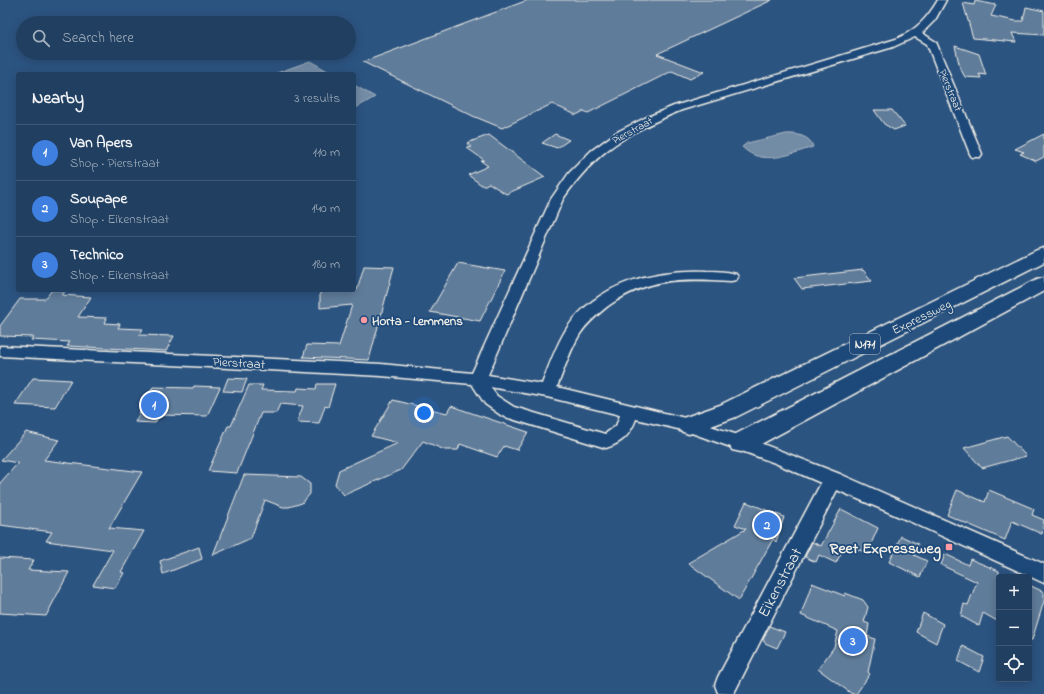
<!DOCTYPE html>
<meta charset="utf-8">
<style>
body{margin:0;font-family:"Indie Flower",sans-serif;background:#294667;color:#f1f3f6}
.controls{position:absolute;right:12px;bottom:12px;display:grid;overflow:hidden;border-radius:4px;box-shadow:0 2px 10px #0003}
.controls button{width:36px;height:36px;display:grid;place-items:center;padding:0;border:0;border-bottom:1px solid #3e5876;background:#213f61;color:#f1f3f6;font:20px sans-serif}
.you{position:absolute;left:424px;top:413px;width:14px;height:14px;margin:-10px;border:3px solid #fff;border-radius:50%;background:#1a73e8;box-shadow:0 0 0 6px #1a73e833}
.badge{display:grid;place-items:center;width:26px;height:26px;border-radius:50%;background:#ff9aa2;color:#fff;font-size:13px;font-weight:700}
.pin{position:absolute;translate:-50% -50%;border:2px solid #fff;box-shadow:0 1px 4px #0006}
.list{margin:0;padding:0;list-style:none}
h2{display:flex;justify-content:space-between;align-items:center;height:52px;margin:0;padding:0 16px;font-size:17px}
h2 small{font-size:13px;font-weight:400;color:#a2afbd}
.list li{display:grid;grid-template-columns:26px 1fr auto;gap:12px;align-items:center;box-sizing:border-box;height:56px;padding:0 16px;border-top:1px solid #3e5876}
.list b{display:block;font-size:15px;white-space:nowrap}
.list p{margin:0;font-size:13px;white-space:nowrap;color:#a2afbd}
.list em{font-size:13px;font-style:normal;color:#a2afbd}
.icon{flex:none;width:22px;height:22px;fill:none;stroke:currentColor;stroke-width:2;stroke-linecap:round;stroke-linejoin:round}
.map{position:relative;flex:none;width:1044px;height:694px;overflow:hidden}
.search{position:absolute;background:#213f61;box-shadow:0 2px 10px #0003;left:16px;top:16px;width:340px;height:44px;display:flex;align-items:center;gap:10px;box-sizing:border-box;padding:0 14px;border-radius:22px;color:#a2afbd;font-size:15px}
.panel{position:absolute;background:#213f61;box-shadow:0 2px 10px #0003;left:16px;top:72px;width:340px;height:220px;border-radius:4px}
.map>svg:first-child{display:block}
.water{fill:#738ca6;stroke:#a7b4c0}
.building{fill:#5e7b9a;stroke:#f4f1e8}
.lines{fill:none;stroke-linecap:round;stroke-linejoin:round}
.minor-casing{stroke:#f4f1e8;stroke-width:3}
.highway-casing{stroke:#f4f1e8;stroke-width:3}
.minor{fill:#1f4a7a;fill-rule:evenodd}
.highway{fill:#1f4a7a;fill-rule:evenodd}
.poi-dot{fill:#ff9aa2;stroke:#1f4a7a;stroke-width:1.5}
.labels{text-anchor:middle;stroke-width:3.5;stroke-linejoin:round;paint-order:stroke}
.far-street-label{font-size:11px;fill:#f4f1e8;stroke:#1f4a7a}
.shield{fill:#1f4a7a;stroke:#b4bfc7;stroke-width:1}
.shield-label{font-size:12px;font-weight:bold;fill:#f4f1e8}
.street-label{font-size:13px;fill:#f4f1e8;stroke:#1f4a7a}
.poi-label{font-size:13px;font-weight:bold;fill:#f4f1e8;stroke:#1f4a7a;text-anchor:start}
.near-poi-label{font-size:16px;font-weight:bold;fill:#f4f1e8;stroke:#1f4a7a;text-anchor:end}
.near-street-label{font-size:16px;fill:#f4f1e8;stroke:#1f4a7a}
</style>
<div class="map">
<svg width="1044" height="694" viewBox="0 0 1044 694">
<rect width="100%" height="100%" fill="#2c5481"/>
<filter id="ink" filterUnits="userSpaceOnUse"><feTurbulence type="fractalNoise" baseFrequency=".025" numOctaves="2"/><feDisplacementMap in="SourceGraphic" scale="8" xChannelSelector="R" yChannelSelector="G"/><feConvolveMatrix kernelMatrix="1 2 1 2 8 2 1 2 1" color-interpolation-filters="sRGB"/></filter>
<g filter="url(#ink)">
<g class="water">
<path d="M310 61 333 74H274Z"/>
<path d="M354 85 375 97 354 109Z"/>
<path d="M786 134C795 133 811 136 813 147 791 154 762 167 742 147L747 143Z"/>
</g>
<g class="building">
<path d="M528 0H772L657 54 704 72 690 79 672 71 588 113 584 111 576 115 552 104 502 128 473 116 363 62Z"/>
<path d="M975 1 996 5 991 16 1016 21H1023L1026 7 1044 11V35L1012 33 1016 42 973 38 963 3 974 5Z"/>
<path d="M955 46 979 54 986 75 979 74 981 78 965 77 960 68Z"/>
<path d="M874 110H892L905 126 894 130 884 124Z"/>
<path d="M555 134 569 140 557 148 542 143Z"/>
<path d="M1044 134V157L1036 161 1020 154 1024 152 1015 149Z"/>
<path d="M489 135 545 177 506 194 489 183 483 186 468 175 488 166 481 161 484 160 467 148 472 147 467 143Z"/>
<path d="M458 263 505 271 480 321 430 312Z"/>
<path d="M364 266 394 267 369 360 303 357 307 345 339 346 352 305 320 308V290H357Z"/>
<path d="M863 270 872 281 802 289 794 278Z"/>
<path d="M52 290H66L62 295 91 297 78 317 107 318 105 323 120 324 118 328 143 329 139 335 174 336 166 351 67 346 70 342 31 340 33 337 0 336V326L20 299H45Z"/>
<path d="M33 378 71 380 55 407 15 405Z"/>
<path d="M228 378 247 379 242 392 223 391Z"/>
<path d="M317 384H335L328 407 325 406 319 423 297 422 303 406 280 404 276 413H261L237 473 208 471 228 426H231L249 385H263L261 390 297 391 298 388 316 389Z"/>
<path d="M194 386 220 387 207 416 159 415 155 423 135 422 153 387 193 388Z"/>
<path d="M393 400 447 413 451 406 528 432 517 450 504 446 497 457 460 444 458 450H445L423 441 401 470 344 495 335 484 339 470 398 443 371 436Z"/>
<path d="M26 432 59 440 44 460 142 472 109 528 144 531 121 572 124 573 115 588 93 585 113 550 46 541 52 532 0 525V483L18 463 1 460Z"/>
<path d="M1007 436 1026 456 982 468 964 448Z"/>
<path d="M244 475 301 477 310 484V494L302 503 289 507H283L265 500 251 538 213 555Z"/>
<path d="M957 490 985 502 989 490 1034 509 1032 515 1044 520 1042 534 1012 521 1005 540 947 515Z"/>
<path d="M746 502 784 517 776 542 773 539 739 600 688 563 746 529 735 525Z"/>
<path d="M841 509 878 528 867 553 857 549 856 551 845 545 836 563 819 555 816 562 805 557 812 542 821 546Z"/>
<path d="M901 536 918 544 914 555 927 561 920 577 889 562Z"/>
<path d="M199 547 202 559 163 574 160 561Z"/>
<path d="M945 554 968 565 970 559 999 571V622L983 613 979 626 961 616 964 604 968 605 977 582 941 565Z"/>
<path d="M0 558 34 560 28 570 69 572 46 616 0 613Z"/>
<path d="M812 583 845 596V593L863 600 868 607 864 622 869 624 867 636 875 639 868 672 870 674 856 694H852L818 669 834 647 838 631 801 615Z"/>
<path d="M1029 585 1044 592V601L1032 640H1029Z"/>
<path d="M923 613 943 624 936 643 916 632Z"/>
<path d="M769 626 785 632 777 648 765 643 763 640Z"/>
<path d="M963 646 984 657 979 672 958 661Z"/>
</g>
<g class="lines">
<defs>
<path id="minor" d="M938 0H946L935 20 922 33 936 42 982 154 980 157H972L970 154 927 44 915 37 893 47 682 110C628 132 597 150 563 199L488 375 542 384C549 366 556 345 567 328 598 283 654 269 706 271 716 271 726 271 736 274L738 277 736 280 731 281C683 278 649 277 608 306 598 314 587 323 580 334 570 350 564 370 557 387L689 419 747 438 840 474 1044 564V583L909 521 837 490 734 693 731 694 718 693 715 685 718 677 821 483 775 463 686 431 636 419C630 435 622 443 606 448L502 416 485 404 472 384 381 376 0 356V346L381 364 472 373 551 199 569 173 591 151 617 132 645 118 674 106 896 39C916 30 927 19 938 0ZM490 387 547 397 620 415 616 426 605 434 514 407 497 396Z"/>
<g id="highway">
<path d="M1044 248V262L736 417 689 434 680 431 677 425 680 419 720 405 1037 250Z"/>
<path d="M1044 277V291L750 450 741 452 732 450 729 443 732 436 1037 279Z"/>
</g>
</defs>
<use href="#minor" class="minor-casing"/>
<use href="#highway" class="highway-casing"/>
<use href="#minor" class="minor"/>
<use href="#highway" class="highway"/>
</g>
</g>
<g class="poi-dot">
<circle cx="364" cy="320" r="4"/>
<rect x="945" y="543" width="8" height="8" rx="2"/>
</g>
<g class="labels">
<g class="far-street-label">
<text transform="translate(951 90) rotate(68)" y="4">Pierstraat</text>
<text transform="translate(632 130) rotate(-29)" y="4">Pierstraat</text>
</g>
<rect class="shield" x="850" y="334" width="30" height="20" rx="3"/>
<g class="shield-label">
<text x="865" y="348">N171</text>
</g>
<g class="street-label">
<text transform="translate(921 316) rotate(-26)" y="5">Expressweg</text>
<text transform="translate(239 362) rotate(3)" y="5">Pierstraat</text>
</g>
<g class="poi-label">
<text x="372" y="325">Horta - Lemmens</text>
</g>
<g class="near-poi-label">
<text x="941" y="553">Reet Expressweg</text>
</g>
<g class="near-street-label">
<text transform="translate(779 582) rotate(-62)" y="6">Eikenstraat</text>
</g>
</g>
</svg>
<div class="controls">
<button>+</button>
<button>−</button>
<button><svg class="icon" aria-label="locate" viewBox="0 0 24 24"><circle cx="12" cy="12" r="6"/><path d="M12 2v4M12 18v4M2 12h4M18 12h4"/></svg></button>
</div>
<div class="you"></div>
<div class="pin badge" style="left:154px;top:405px;background:#3f7fe0">1</div>
<div class="pin badge" style="left:767px;top:525px;background:#3f7fe0">2</div>
<div class="pin badge" style="left:853px;top:641px;background:#3f7fe0">3</div>
<div class="search"><svg class="icon" aria-label="search" viewBox="0 0 24 24"><circle cx="10" cy="10" r="6"/><path d="M15 15l6 6"/></svg>Search here</div>
<section class="panel">
<h2>Nearby<small>3 results</small></h2>
<ul class="list">
<li><span class="badge" style="background:#3f7fe0">1</span><div><b>Van Apers</b><p>Shop · Pierstraat</p></div><em>110 m</em></li>
<li><span class="badge" style="background:#3f7fe0">2</span><div><b>Soupape</b><p>Shop · Eikenstraat</p></div><em>140 m</em></li>
<li><span class="badge" style="background:#3f7fe0">3</span><div><b>Technico</b><p>Shop · Eikenstraat</p></div><em>180 m</em></li>
</ul>
</section>
</div>
